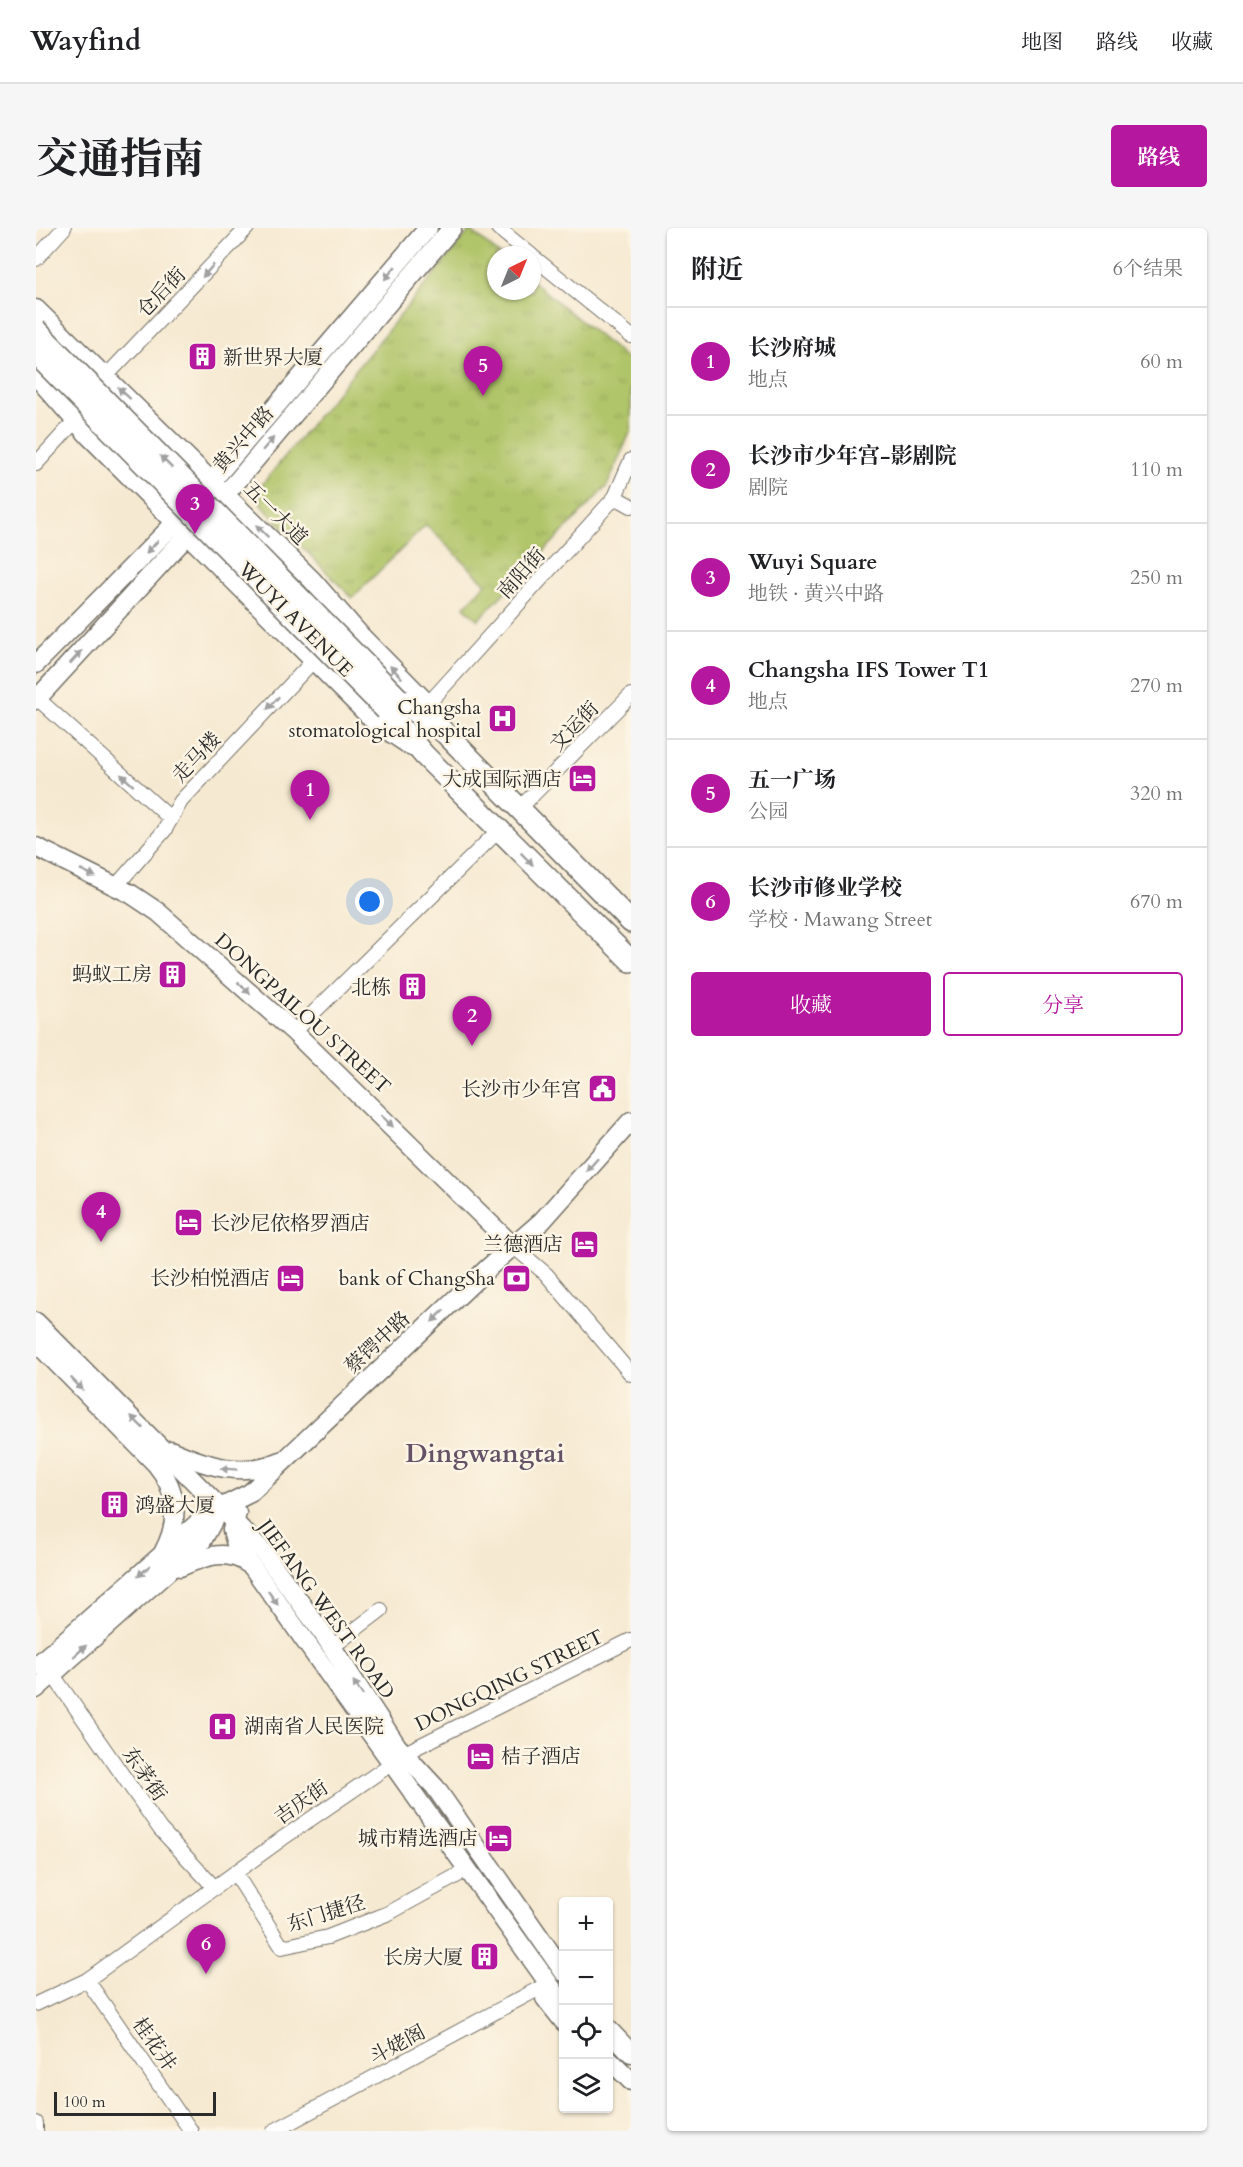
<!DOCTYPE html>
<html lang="zh">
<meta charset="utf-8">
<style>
body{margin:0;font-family:Cardo,"Noto Serif SC",serif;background:#f6f6f6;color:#202124}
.controls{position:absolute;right:18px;bottom:18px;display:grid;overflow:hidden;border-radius:6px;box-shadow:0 2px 4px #0004}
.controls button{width:54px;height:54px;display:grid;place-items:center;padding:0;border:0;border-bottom:2px solid #e0e0e0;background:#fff;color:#202124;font:30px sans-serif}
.compass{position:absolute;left:451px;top:18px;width:54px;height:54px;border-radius:50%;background:#fff;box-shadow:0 2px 4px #0004;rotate:43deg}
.scale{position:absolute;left:18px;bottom:15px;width:162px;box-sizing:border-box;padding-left:6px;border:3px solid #2b2b2b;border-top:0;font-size:16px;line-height:21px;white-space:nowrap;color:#2b2b2b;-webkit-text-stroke:4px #fcf5e5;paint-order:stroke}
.you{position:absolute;left:334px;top:674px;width:21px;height:21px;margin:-15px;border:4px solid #fff;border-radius:50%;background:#1a73e8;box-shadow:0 0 0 9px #1a73e833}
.badge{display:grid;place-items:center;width:39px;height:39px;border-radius:50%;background:#b5179e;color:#fff;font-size:20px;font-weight:700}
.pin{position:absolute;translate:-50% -50px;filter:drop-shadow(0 2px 3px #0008)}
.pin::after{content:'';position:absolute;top:32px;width:21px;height:18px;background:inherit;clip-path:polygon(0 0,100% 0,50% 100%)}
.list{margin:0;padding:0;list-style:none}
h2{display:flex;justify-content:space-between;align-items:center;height:78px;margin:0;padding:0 24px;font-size:26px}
h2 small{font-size:20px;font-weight:400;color:#757577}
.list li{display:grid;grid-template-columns:39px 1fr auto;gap:18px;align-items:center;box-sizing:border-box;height:108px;padding:0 24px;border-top:2px solid #e0e0e0}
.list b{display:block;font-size:22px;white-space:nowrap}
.list p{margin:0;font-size:20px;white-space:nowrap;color:#757577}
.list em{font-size:20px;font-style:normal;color:#757577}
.actions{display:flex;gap:12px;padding:18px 24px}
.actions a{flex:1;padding:14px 0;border:2px solid #b5179e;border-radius:6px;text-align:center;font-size:21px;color:#b5179e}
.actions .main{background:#b5179e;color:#fff}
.icon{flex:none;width:33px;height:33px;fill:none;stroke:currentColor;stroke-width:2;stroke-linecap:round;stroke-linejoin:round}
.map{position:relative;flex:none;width:595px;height:1903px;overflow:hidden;border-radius:6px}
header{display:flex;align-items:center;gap:36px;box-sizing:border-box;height:84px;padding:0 30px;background:#fff;border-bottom:2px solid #e0e0e0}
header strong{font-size:28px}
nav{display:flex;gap:33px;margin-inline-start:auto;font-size:21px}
.intro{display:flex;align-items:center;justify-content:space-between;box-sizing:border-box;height:144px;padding:0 36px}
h1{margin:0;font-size:42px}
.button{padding:15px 27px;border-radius:6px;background:#b5179e;color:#fff;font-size:21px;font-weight:700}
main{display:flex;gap:36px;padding:0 36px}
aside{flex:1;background:#fff;border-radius:6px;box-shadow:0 2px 4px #0004}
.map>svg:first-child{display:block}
.park{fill:url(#park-tufts);stroke:#6e784a;stroke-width:1.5}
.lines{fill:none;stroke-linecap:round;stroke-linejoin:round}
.street-casing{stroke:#726e65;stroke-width:16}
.secondary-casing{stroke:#726e65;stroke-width:21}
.primary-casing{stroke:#726e65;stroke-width:24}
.street{stroke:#fff;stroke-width:14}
.secondary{stroke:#fff;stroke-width:18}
.primary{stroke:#fff;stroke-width:21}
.primary-bridge-casing{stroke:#726e65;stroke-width:24;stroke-linecap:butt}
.primary-bridge{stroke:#fff;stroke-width:21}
.oneway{fill:#a0a0a0}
.labels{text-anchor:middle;stroke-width:5;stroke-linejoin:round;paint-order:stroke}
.street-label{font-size:20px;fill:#2b2b2b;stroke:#fcf5e5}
.poi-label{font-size:20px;fill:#2b2b2b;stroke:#fcf5e5;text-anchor:end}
.district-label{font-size:26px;font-weight:bold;fill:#665266;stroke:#fcf5e5}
</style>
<header>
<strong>Wayfind</strong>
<nav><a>地图</a><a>路线</a><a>收藏</a></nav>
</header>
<div class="intro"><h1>交通指南</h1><a class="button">路线</a></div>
<main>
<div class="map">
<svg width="595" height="1903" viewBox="0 0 595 1903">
<defs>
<pattern id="park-tufts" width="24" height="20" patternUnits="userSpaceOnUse" patternTransform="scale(1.5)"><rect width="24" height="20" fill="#b0c569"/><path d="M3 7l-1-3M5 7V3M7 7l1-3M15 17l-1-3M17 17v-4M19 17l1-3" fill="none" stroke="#98a95b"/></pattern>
</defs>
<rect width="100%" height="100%" fill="#fcf5e5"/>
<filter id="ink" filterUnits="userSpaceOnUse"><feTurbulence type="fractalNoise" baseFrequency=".0167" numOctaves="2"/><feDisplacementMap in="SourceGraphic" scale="12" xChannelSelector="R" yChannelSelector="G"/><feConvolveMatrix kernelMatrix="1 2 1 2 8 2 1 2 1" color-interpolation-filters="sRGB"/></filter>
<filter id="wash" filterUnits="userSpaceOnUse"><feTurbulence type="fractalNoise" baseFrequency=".008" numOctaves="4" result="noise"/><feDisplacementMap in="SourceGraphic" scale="24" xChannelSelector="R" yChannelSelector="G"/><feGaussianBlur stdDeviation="1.35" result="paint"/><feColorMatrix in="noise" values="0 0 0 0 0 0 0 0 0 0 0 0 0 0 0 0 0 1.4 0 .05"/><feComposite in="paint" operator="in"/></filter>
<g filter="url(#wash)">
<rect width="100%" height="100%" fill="#f6e9d1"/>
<path class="park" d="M434 2 464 27H460V63H496V53L595 134V202L571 258 442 392 428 379 450 356 390 297 316 370 225 277 224 259Z"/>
</g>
<g filter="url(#ink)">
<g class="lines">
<defs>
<g id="street">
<path d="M462 0 495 27"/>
<path d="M496 28 595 108"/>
<path d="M0 31 28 0"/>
<path d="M62 143H75L211 0"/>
<path d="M0 236 40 192"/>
<path d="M579 269 595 278"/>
<path d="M1 470 135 591"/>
<path d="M392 476 579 269 595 232"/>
<path d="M483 581 595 467"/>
<path d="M80 658 128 603 145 573 277 433"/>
<path d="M258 804 463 602"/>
<path d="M477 1018 510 1046 595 1146"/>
<path d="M295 1420 345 1382"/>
<path d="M17 1447 124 1601 179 1660"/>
<path d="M367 1526 595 1412"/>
<path d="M199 1645 246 1719 292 1709 353 1685 422 1647"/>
<path d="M51 1752 155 1903"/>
<path d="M0 1776 51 1752 247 1610 355 1536"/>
<path d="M0 1895V1902"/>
<path d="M238 1903 502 1761"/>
</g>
<g id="secondary">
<path d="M0 81 276 352 324 407 392 476 407 502"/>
<path d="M0 148 54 209 339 494 376 519"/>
<path d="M0 436 133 301 176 253 392 0"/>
<path d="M0 472 202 252 416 0"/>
<path d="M0 619 95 666 122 684 258 804 477 1018"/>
<path d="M0 1094 226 1322 288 1407 361 1518 399 1559 528 1744"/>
<path d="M0 1114 120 1236C142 1262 144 1293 128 1323"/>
<path d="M134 1222C171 1238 206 1250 245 1233"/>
<path d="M201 1285 196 1302 200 1316 528 1777"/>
<path d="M144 1339C167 1329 189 1320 211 1335"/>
<path d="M0 1438 172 1286 214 1265 452 1040 506 993 595 893"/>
<path d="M0 1461 166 1313 177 1293 175 1277"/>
<path d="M509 1770 528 1794"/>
<path d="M572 1801 595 1825"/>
<path d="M572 1830 595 1853"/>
</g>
<g id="primary">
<path d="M363 471 410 506 595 694"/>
<path d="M350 482 388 527 595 733"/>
</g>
</defs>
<use href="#street" class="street-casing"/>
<use href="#secondary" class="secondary-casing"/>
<use href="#primary" class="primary-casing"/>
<use href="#street" class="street"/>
<use href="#secondary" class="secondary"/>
<use href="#primary" class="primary"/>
<defs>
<g id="primary-bridge">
<path d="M0 102 363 471"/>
<path d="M0 126 350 482"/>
</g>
</defs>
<use href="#primary-bridge" class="primary-bridge-casing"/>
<use href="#primary-bridge" class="primary-bridge"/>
</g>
<defs><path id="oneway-solid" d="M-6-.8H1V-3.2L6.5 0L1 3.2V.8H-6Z" transform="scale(1.5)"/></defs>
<g class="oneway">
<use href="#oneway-solid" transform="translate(172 43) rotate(131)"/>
<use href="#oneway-solid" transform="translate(354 45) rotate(130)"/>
<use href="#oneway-solid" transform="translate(88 165) rotate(-137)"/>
<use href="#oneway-solid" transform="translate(232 216) rotate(-49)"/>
<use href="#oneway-solid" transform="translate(130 234) rotate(-135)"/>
<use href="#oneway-solid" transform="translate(226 303) rotate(-135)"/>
<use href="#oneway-solid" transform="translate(116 319) rotate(134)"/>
<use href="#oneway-solid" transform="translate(40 429) rotate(-47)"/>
<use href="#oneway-solid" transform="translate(360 444) rotate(-134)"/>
<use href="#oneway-solid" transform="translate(237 475) rotate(133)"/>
<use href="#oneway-solid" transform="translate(91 552) rotate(-138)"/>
<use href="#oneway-solid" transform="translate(491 631) rotate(45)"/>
<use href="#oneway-solid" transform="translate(52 645) rotate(26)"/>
<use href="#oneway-solid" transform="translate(208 760) rotate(42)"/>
<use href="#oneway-solid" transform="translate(351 893) rotate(44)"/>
<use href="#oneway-solid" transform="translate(556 937) rotate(132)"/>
<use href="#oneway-solid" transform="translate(402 1088) rotate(136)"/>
<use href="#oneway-solid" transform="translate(41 1156) rotate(46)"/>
<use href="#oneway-solid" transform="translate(101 1194) rotate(-135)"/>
<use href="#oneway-solid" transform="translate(193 1241) rotate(-176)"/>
<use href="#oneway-solid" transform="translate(108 1343) rotate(138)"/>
<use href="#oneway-solid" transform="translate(237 1370) rotate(55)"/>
<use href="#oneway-solid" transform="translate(44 1423) rotate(-42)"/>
<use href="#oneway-solid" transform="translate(322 1460) rotate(-124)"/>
</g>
</g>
<defs>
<symbol id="building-square" viewBox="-11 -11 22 22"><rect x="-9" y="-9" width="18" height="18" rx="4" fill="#b5179e" stroke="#fcf5e5"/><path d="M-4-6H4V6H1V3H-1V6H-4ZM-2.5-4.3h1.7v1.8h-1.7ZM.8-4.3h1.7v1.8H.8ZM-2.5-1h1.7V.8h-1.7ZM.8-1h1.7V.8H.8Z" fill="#fff"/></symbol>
<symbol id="hospital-square" viewBox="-11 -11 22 22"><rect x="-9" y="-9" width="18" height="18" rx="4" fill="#b5179e" stroke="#fcf5e5"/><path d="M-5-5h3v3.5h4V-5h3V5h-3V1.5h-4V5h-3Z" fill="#fff"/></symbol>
<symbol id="hotel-square" viewBox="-11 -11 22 22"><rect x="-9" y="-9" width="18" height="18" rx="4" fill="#b5179e" stroke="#fcf5e5"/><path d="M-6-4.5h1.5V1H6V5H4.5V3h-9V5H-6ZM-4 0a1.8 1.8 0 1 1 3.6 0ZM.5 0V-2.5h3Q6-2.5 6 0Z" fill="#fff"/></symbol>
<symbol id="civic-square" viewBox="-11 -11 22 22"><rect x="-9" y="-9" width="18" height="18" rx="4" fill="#b5179e" stroke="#fcf5e5"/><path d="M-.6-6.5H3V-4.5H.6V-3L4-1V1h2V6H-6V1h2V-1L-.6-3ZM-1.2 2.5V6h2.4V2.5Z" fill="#fff"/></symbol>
<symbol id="bank-square" viewBox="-11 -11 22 22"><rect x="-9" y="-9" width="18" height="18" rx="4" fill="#b5179e" stroke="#fcf5e5"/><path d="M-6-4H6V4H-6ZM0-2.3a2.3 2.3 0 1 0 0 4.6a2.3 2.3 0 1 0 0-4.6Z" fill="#fff"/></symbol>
</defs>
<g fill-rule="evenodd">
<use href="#building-square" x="150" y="112" width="33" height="33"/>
<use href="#hospital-square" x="450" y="474" width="33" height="33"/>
<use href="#hotel-square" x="530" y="534" width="33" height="33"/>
<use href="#building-square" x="120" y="730" width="33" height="33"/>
<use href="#building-square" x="360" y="742" width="33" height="33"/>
<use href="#civic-square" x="550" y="844" width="33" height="33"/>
<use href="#hotel-square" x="136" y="978" width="33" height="33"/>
<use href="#hotel-square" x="532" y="1000" width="33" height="33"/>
<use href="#hotel-square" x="238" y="1034" width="33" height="33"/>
<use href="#bank-square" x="464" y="1034" width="33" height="33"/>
<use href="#building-square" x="62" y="1260" width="33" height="33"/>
<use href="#hospital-square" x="170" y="1482" width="33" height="33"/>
<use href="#hotel-square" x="428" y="1512" width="33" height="33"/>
<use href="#hotel-square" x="446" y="1594" width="33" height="33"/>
<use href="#building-square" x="432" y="1712" width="33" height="33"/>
</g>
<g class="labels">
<g class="street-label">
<text transform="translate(125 64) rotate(-46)" y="7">仓后街</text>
<text transform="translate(207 211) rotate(-49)" y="7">黄兴中路</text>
<text transform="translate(240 285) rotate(45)" y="7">五一大道</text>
<text transform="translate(485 345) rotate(-48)" y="7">南阳街</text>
<text transform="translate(260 391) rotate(45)" y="7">WUYI AVENUE</text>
<text transform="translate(538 498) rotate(-46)" y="7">文运街</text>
<text transform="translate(160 529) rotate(-47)" y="7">走马楼</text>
<text transform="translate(267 785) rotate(42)" y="7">DONGPAILOU STREET</text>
<text transform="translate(341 1114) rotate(-43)" y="7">蔡锷中路</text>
<text transform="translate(291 1381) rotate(54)" y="7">JIEFANG WEST ROAD</text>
<text transform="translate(473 1452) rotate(-26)" y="7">DONGQING STREET</text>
<text transform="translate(109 1546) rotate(55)" y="7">东茅街</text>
<text transform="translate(265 1574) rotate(-35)" y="7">吉庆街</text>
<text transform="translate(290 1685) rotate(-17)" y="7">东门捷径</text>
<text transform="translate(119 1816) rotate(55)" y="7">桂花井</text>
<text transform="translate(361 1816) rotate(-28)" y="7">斗姥阁</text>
</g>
<g class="poi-label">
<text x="187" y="136" text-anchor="start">新世界大厦</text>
<text x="445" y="486">Changsha<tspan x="445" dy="23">stomatological hospital</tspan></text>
<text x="526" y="558">大成国际酒店</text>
<text x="116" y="753">蚂蚁工房</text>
<text x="355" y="766">北栋</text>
<text x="545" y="868">长沙市少年宫</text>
<text x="174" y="1002" text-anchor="start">长沙尼依格罗酒店</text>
<text x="527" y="1023">兰德酒店</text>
<text x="234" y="1057">长沙柏悦酒店</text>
<text x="459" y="1057">bank of ChangSha</text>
<text x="99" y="1284" text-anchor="start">鸿盛大厦</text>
<text x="208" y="1505" text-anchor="start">湖南省人民医院</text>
<text x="465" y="1535" text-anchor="start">桔子酒店</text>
<text x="442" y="1617">城市精选酒店</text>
<text x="427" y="1736">长房大厦</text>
</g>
<g class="district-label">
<text x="449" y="1234">Dingwangtai</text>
</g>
</g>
</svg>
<div class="controls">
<button>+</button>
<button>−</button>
<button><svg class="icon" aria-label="locate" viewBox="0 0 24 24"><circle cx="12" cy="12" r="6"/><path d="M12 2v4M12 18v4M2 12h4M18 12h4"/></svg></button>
<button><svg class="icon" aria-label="layers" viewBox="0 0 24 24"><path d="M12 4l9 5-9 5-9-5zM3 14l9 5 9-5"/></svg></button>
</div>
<svg class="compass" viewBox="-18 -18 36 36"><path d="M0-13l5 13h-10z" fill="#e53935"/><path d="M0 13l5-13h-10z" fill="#757577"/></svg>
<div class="scale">100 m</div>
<div class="you"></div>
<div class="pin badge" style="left:274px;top:592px">1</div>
<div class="pin badge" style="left:436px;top:818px">2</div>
<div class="pin badge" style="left:159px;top:306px">3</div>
<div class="pin badge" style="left:65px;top:1014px">4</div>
<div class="pin badge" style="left:447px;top:168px">5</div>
<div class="pin badge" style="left:170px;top:1746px">6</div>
</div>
<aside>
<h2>附近<small>6个结果</small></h2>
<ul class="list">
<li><span class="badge">1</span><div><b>长沙府城</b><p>地点</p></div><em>60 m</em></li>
<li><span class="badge">2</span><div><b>长沙市少年宫-影剧院</b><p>剧院</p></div><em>110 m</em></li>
<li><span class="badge">3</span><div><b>Wuyi Square</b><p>地铁 · 黄兴中路</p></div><em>250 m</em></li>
<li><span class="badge">4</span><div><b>Changsha IFS Tower T1</b><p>地点</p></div><em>270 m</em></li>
<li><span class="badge">5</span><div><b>五一广场</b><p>公园</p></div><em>320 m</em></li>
<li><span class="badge">6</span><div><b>长沙市修业学校</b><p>学校 · Mawang Street</p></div><em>670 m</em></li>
</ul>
<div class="actions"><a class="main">收藏</a><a>分享</a></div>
</aside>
</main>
